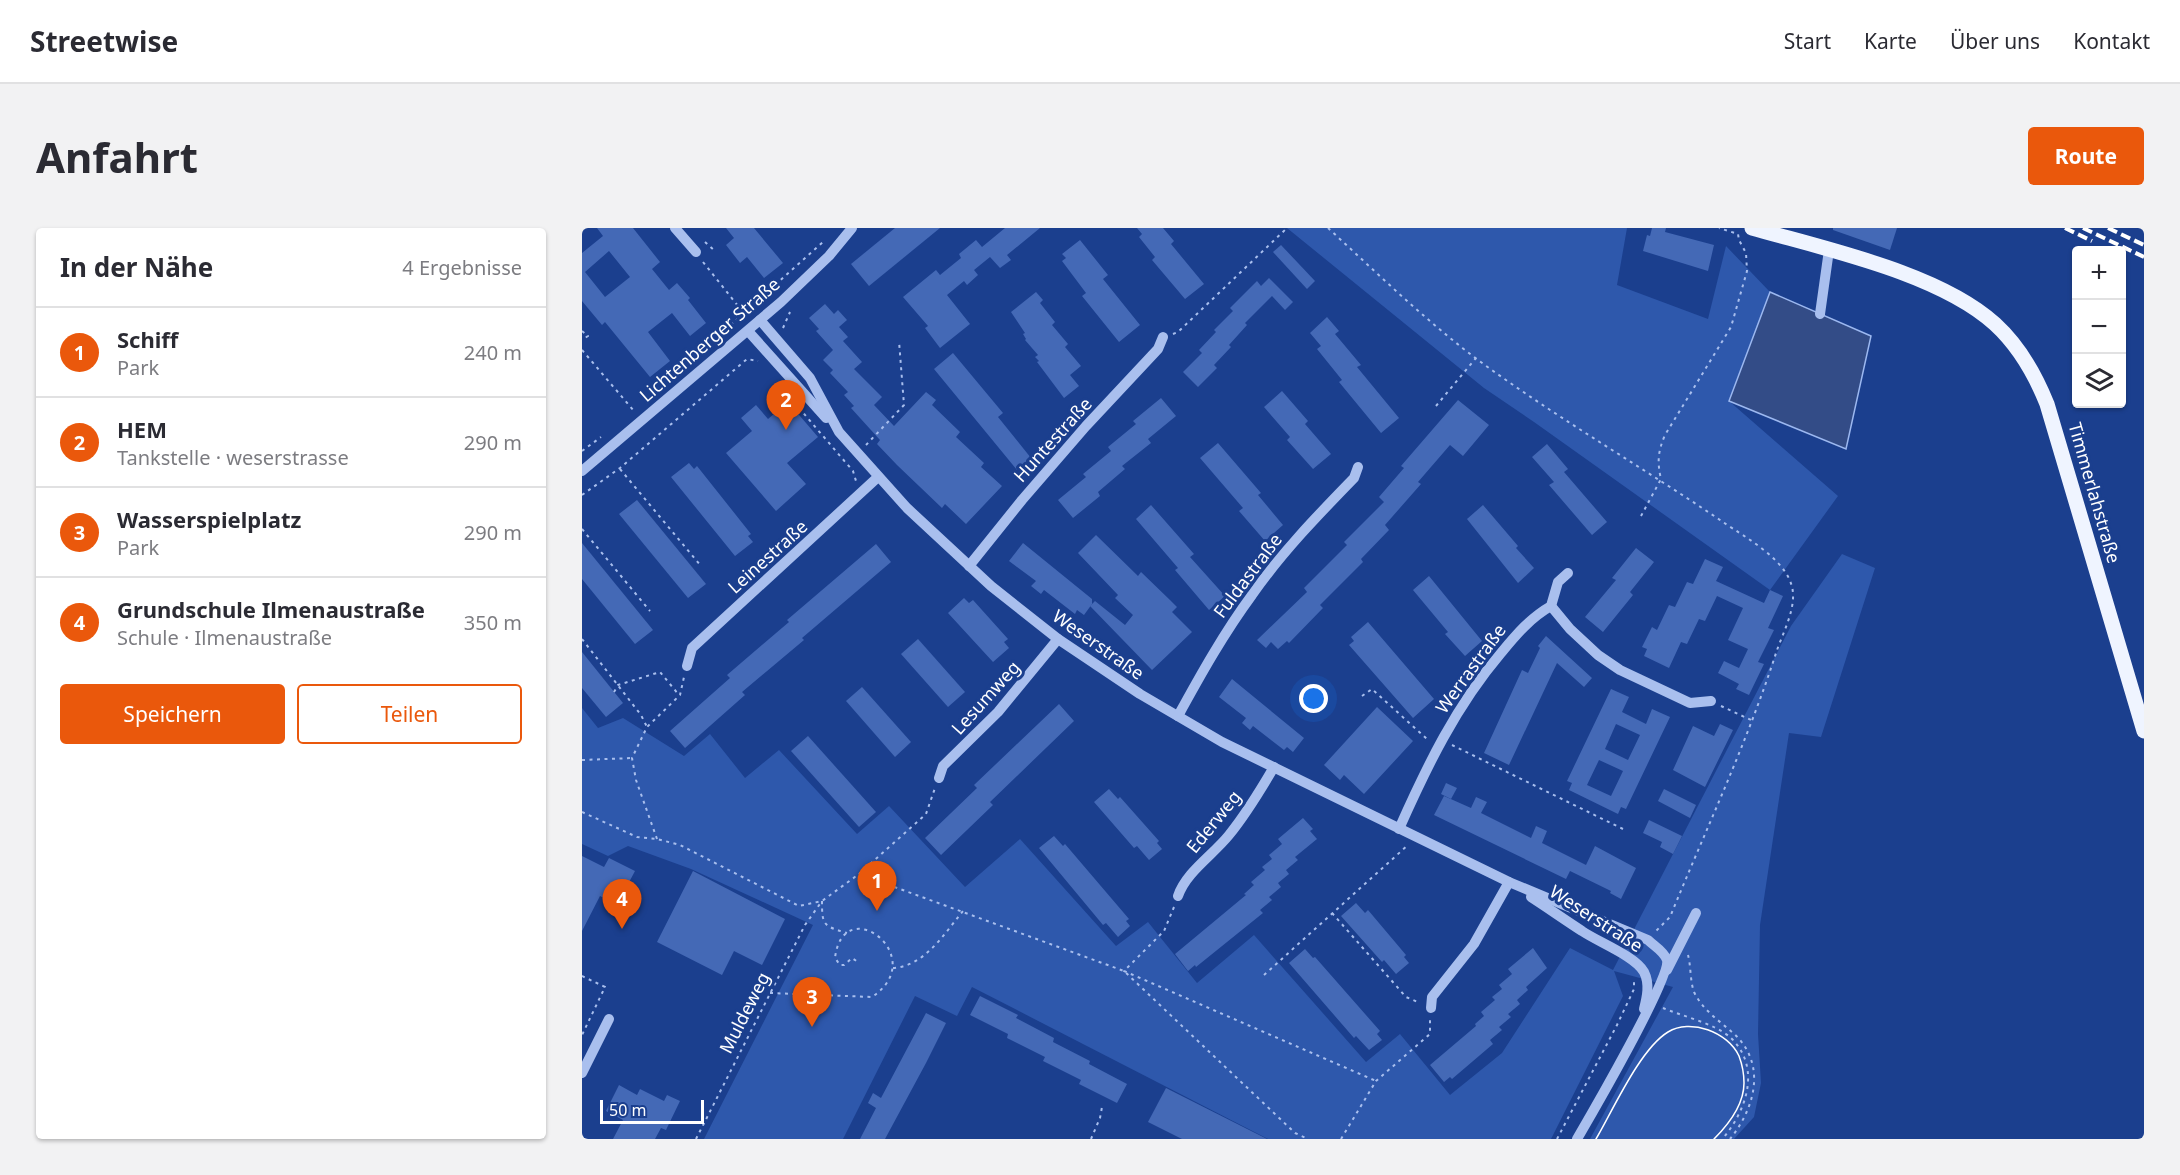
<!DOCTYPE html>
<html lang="de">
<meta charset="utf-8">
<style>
body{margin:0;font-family:"Noto Sans",sans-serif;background:#f2f2f3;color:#2b2b33}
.controls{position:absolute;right:18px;top:18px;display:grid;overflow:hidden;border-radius:6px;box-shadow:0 2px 4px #0004}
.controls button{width:54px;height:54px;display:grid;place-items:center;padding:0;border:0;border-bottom:2px solid #e1e1e2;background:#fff;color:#2b2b33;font:30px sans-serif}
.scale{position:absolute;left:18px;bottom:15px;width:104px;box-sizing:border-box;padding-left:6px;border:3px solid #fff;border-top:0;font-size:16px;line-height:21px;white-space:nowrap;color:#fff;-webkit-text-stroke:4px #1b3f8e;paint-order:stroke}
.you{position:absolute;left:732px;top:471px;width:21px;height:21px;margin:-15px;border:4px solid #fff;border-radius:50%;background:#1a73e8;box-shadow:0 0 0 9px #1a73e833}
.badge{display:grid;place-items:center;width:39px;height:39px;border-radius:50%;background:#ea580c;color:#fff;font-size:20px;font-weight:700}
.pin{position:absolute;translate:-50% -50px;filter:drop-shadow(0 2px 3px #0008)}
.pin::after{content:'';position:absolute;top:32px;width:21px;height:18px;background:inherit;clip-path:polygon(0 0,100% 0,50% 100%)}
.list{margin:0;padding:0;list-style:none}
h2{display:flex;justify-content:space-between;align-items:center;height:78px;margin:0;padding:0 24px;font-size:26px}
h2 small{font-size:20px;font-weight:400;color:#7c7c81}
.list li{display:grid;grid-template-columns:39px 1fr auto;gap:18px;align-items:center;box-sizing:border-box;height:90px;padding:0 24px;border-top:2px solid #e1e1e2}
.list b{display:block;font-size:22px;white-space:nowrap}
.list p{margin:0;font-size:20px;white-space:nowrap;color:#7c7c81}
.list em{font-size:20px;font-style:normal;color:#7c7c81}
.actions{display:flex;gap:12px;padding:18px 24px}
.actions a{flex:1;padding:14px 0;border:2px solid #ea580c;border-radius:6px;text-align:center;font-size:21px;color:#ea580c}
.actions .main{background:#ea580c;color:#fff}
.icon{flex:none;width:33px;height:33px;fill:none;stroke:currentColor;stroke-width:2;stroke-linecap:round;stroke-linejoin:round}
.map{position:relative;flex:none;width:1562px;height:911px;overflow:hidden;border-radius:6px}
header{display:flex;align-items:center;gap:36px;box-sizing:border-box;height:84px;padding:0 30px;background:#fff;border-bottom:2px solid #e1e1e2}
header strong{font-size:28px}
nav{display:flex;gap:33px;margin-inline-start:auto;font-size:21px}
.intro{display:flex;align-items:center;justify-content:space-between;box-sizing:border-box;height:144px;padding:0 36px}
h1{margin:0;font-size:42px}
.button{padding:15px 27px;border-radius:6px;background:#ea580c;color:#fff;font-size:21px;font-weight:700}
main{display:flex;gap:36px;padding:0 36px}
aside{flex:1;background:#fff;border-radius:6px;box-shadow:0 2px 4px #0004}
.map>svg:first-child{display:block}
.green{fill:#2e58ac}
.water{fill:#334c87;stroke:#9cb8f0;stroke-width:1.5}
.building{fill:#4469b6;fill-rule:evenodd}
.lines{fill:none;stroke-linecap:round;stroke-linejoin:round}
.path{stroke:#a9bfee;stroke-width:2;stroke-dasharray:3 4.5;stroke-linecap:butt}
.minor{stroke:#a9bfee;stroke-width:10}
.major{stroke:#eff4ff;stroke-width:15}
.tram{stroke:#fff;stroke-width:1.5}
.rail{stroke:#fff;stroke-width:4;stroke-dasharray:10 4.5;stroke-linecap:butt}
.labels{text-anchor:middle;stroke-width:6;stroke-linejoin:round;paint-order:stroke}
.street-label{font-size:18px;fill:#fff;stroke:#1b3f8e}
</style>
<header>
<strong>Streetwise</strong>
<nav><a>Start</a><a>Karte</a><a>Über uns</a><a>Kontakt</a></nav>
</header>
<div class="intro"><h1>Anfahrt</h1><a class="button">Route</a></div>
<main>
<aside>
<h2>In der Nähe<small>4 Ergebnisse</small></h2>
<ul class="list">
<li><span class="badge">1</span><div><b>Schiff</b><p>Park</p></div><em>240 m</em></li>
<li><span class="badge">2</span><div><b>HEM</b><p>Tankstelle · weserstrasse</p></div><em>290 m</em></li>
<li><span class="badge">3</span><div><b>Wasserspielplatz</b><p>Park</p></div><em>290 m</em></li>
<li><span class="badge">4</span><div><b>Grundschule Ilmenaustraße</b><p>Schule · Ilmenaustraße</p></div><em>350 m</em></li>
</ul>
<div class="actions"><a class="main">Speichern</a><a>Teilen</a></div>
</aside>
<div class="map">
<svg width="1562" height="911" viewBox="0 0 1562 911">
<rect width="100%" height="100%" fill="#1b3f8e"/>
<g class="green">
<path d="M705 0H1045L1035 57 1126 91 1144 18 1188 64 1147 173 1256 268 1188 362 952 194 902 160Z"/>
<path d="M1260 326 1293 340 1239 509 1207 505 1178 697 1176 806 1179 855 1172 889 1152 911H1008L1091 759 1032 743 1041 768 969 911H686L390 759 375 788 333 768 261 911H122L231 697 109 641 46 618 26 628 0 616V480L16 500 41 490 102 528 128 506 163 550 197 522 275 606 307 578 383 659 438 611 534 718 566 694 615 755 672 707 784 834 818 806 868 867 920 825 988 720 1031 742 1209 398Z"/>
</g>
<path class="water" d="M1188 64 1289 108 1264 221 1147 173Z"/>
<g class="building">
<path d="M15 0H51L78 34 70 41 87 62 95 55 108 70 106 72 124 95 108 108 90 85 66 104 88 133 68 149 23 94 20 97 0 73V25L21 8ZM27 23 48 49 23 69 3 44Z"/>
<path d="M144 0H172L201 35 182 50 165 29 158 35 144 17 152 10Z"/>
<path d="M313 0H358L287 58 269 36Z"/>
<path d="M423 0H458L425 27 429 32 418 40 408 29 392 42 396 47 385 57 382 53 365 67 388 96 358 120 343 100 346 98 321 69 354 42 358 47 379 30 377 26 394 12 400 19Z"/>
<path d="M555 0H581L592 13 589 16 622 56 603 71 570 32 573 29 557 9 560 6Z"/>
<path d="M1070 0H1084L1083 4 1132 17 1126 43 1061 23 1065 7 1068 8Z"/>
<path d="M1251 0H1315L1308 22 1251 2Z"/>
<path d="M498 12 526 47 521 51 558 97 537 114 500 68 504 65 480 33 484 30 480 26Z"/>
<path d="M699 17 733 53 725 61 691 24Z"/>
<path d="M687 50 711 74 703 82 690 68 663 95 665 97 647 117 649 119 632 137 635 140 616 159 601 144 620 125 617 122 634 104 632 102 651 83 648 80 675 53 679 58Z"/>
<path d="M454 64 461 72 458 75 473 94 470 97 486 116 483 119 499 138 488 147 497 158 482 170 455 134 457 133 453 129 456 127 443 112 444 111 441 106 443 105 429 84Z"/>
<path d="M243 76 252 86 256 82 265 92 257 99 266 109 261 113 280 134 272 141 300 169 292 177 312 198 344 164 354 172 350 177 378 204 374 209 402 235 399 239 420 258 384 296 363 276 360 280 315 237 295 216 298 212 269 180 272 178 262 167 266 164 248 145 251 142 241 132 251 122 234 103 237 101 227 90Z"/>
<path d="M745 89 757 103 753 106 779 137 775 139 817 190 799 205 757 154 760 152 735 121 739 118 728 105Z"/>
<path d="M371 125 421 185 416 189 449 230 435 242 352 141Z"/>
<path d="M700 163 726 193 723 196 749 226 731 241 705 212 708 209 682 179Z"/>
<path d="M579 170 594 188 566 211 569 215 540 238 543 241 516 264 518 268 491 290 476 272 504 249 501 246 529 223 526 219 554 196 551 193Z"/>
<path d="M876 172 907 197 881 228 868 217 836 254 839 256 803 297 807 302 779 331 781 334 738 377 741 380 707 415 705 413 696 421 689 414 684 420 675 412 725 364 722 360 765 317 762 314 802 274 797 269 822 240 819 238Z"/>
<path d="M206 174 236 209 205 235 224 256 194 283 144 225 170 203 159 190 174 177 186 191Z"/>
<path d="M636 215 679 265 676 267 701 297 683 313 657 283 661 280 618 230Z"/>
<path d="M965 216 986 241 982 244 1025 294 1010 307 967 257 972 254 950 229Z"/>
<path d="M107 235 112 241 115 238 169 306 166 308 171 314 153 328 89 249Z"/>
<path d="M55 272 124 356 106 370 37 286Z"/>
<path d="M569 277 612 326 608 329 643 368 627 382 593 342 596 340 554 291Z"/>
<path d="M901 277 936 318 934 320 952 340 936 355 885 291Z"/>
<path d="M514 307 556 348 559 344 588 372 595 379 590 384 610 404 570 442 508 378 513 373 543 397 551 387 533 370 536 367 496 325Z"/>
<path d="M0 315 71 402 53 416 0 351Z"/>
<path d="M441 315 510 371V376L502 387 495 382 493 386 462 362 459 366 449 358 454 353 427 333Z"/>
<path d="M294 316 309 334 220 410 222 412 160 464 163 467 103 520 88 503 148 450 145 447 207 394 205 392Z"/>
<path d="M1054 320 1072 334 1048 364 1051 367 1021 404 1003 389 1034 352 1030 350Z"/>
<path d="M1123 331 1141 339 1134 353 1182 375 1188 362 1201 368 1186 400 1192 402 1176 434 1182 436 1167 467 1154 461 1157 456 1136 445 1142 433 1157 440 1166 421 1146 412 1161 380 1135 368 1123 393 1117 391 1105 416 1099 414 1087 440 1062 428 1065 421 1060 419 1070 399 1075 402 1087 377 1093 379 1105 354 1111 356Z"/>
<path d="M847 348 900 413 883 428 863 406 866 404 831 362Z"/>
<path d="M382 370 387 375 391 372 426 411 422 414 427 420 411 434 366 385Z"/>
<path d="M786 394 852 471 831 490 767 417 772 413 769 409Z"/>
<path d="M964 408 1010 450 1002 459 975 435 927 537 902 525 940 442 946 445 958 420 956 418Z"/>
<path d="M336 411 383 464 366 479 319 426Z"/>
<path d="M0 424 41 475 24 489 0 460Z"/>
<path d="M650 451 722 510 711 524 705 519 702 522 671 498 668 502 660 495 664 490 637 469Z"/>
<path d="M280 459 329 514 313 529 264 473Z"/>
<path d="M1029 461 1047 469 1040 484 1064 496 1070 481 1088 489 1044 581 1039 579 1036 586 987 562 990 555 985 553ZM1034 496 1058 507 1046 532 1023 521ZM1017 532 1041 543 1029 568 1005 557Z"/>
<path d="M477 476 492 493 408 574 411 577 359 627 343 610 395 560 392 557Z"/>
<path d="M795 479 831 513 782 566 762 547 758 552 742 537Z"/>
<path d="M1138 496 1151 502 1123 559 1091 542 1111 498 1132 508Z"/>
<path d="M226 508 294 584 277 599 209 523Z"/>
<path d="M864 555 875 560 869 571 859 566Z"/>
<path d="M527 561 536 571 538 569 577 613 575 615 580 621 567 632 555 618 552 620 512 574Z"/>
<path d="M1082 561 1114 577 1108 590 1076 573Z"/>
<path d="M862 568 889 580 894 569 905 574 899 585 949 610 954 598 965 603 960 615 1004 637 1013 618 1054 640 1039 671 1028 665 1029 663 988 643 984 651 852 587Z"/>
<path d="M721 590 731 601 728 603 735 611 713 629 716 632 704 642 707 646 696 655 699 659 687 669 690 672 678 682 681 685 614 739 613 737 606 743 593 726 664 667 662 666 672 657 669 654 683 642 680 639 690 631 687 627 700 616 696 611Z"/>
<path d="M1067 592 1100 608 1091 626 1078 619 1080 614 1061 605Z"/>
<path d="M472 608 481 618 483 616 547 691 544 693 548 698 536 709 524 695 521 697 457 620Z"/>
<path d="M0 628 22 639 27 630 53 643 35 677 18 668 0 703Z"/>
<path d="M111 643 203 691 180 737 152 723 140 747 75 714Z"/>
<path d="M774 675 783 685 786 682 824 727 822 729 827 735 814 746 802 732 800 734 759 688Z"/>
<path d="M951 720 965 740 944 759 946 762 935 772 938 776 926 786 929 789 917 799 920 802 908 812 911 816 870 851 868 849 862 854 848 837 894 798 893 796 902 788 899 784 913 772 910 769 920 761 917 757 930 746 926 741Z"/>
<path d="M723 721 731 730 733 729 798 803 795 806 800 812 787 822 774 808 772 810 707 735Z"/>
<path d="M398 768 436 787 434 790 472 810 471 814 508 833 507 836 545 856 535 875 497 856 499 852 461 833 463 829 425 810 426 806 388 787Z"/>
<path d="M344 785 364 795 344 835 303 911H278L294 880 286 875 291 865 299 870Z"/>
<path d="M37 857 55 867 58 861 82 873 85 867 98 873 84 902 79 900 73 911H31L41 892 24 883Z"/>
<path d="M584 860 685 911H600L566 894Z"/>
</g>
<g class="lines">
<g class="path">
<path d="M746 0C795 45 843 92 896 132 975 190 1060 239 1141 294 1164 310 1210 334 1211 366 1212 385 1200 407 1194 425 1165 515 1124 601 1088 689L1074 703"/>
<path d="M123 14 134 24"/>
<path d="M121 34 164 88"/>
<path d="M201 100 208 84"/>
<path d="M0 103 6 108 0 112"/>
<path d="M591 106 596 104 705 0"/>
<path d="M0 122 52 183"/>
<path d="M104 137 242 13"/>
<path d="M854 178 894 130"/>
<path d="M217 180 271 243 274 253"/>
<path d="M284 217 322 177 317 113"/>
<path d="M0 223 19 209"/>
<path d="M38 241 119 338"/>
<path d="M0 267 38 240 165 131 176 133"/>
<path d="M1059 288 1079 251C1075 234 1076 223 1083 207L1149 99 1165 43 1164 25 1157 12 1156 6 1137 0"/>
<path d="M0 301 68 383"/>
<path d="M0 411 59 487 65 499"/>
<path d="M32 464 36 457 78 444 97 467"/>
<path d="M780 468 790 461 846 512"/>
<path d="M1139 478 1169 492"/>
<path d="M870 517 1045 603"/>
<path d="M0 532 50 530"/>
<path d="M0 584 55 609 75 611 98 617 217 678 240 673 277 646 542 743 713 905 726 911"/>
<path d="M75 611 54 552 50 530 65 499 98 467 102 449"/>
<path d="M277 646 344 586 353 560"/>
<path d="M240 673C240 697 241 698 265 705"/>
<path d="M592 679 582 703 542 743 794 853"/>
<path d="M750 685 824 769 838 775"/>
<path d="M1106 727C1109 738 1108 753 1112 764 1120 781 1136 792 1150 804 1185 834 1174 879 1148 911"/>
<path d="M311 740C343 738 362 706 381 683"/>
<path d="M682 747 826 617"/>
<path d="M0 748 23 759 0 807"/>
<path d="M188 765 290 769C350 729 261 662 253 730L258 737H262L270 730 276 734"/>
<path d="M1081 780C1100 788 1134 796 1149 810 1179 839 1165 881 1142 909"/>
<path d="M114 911 223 697 240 673"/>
<path d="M509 911 518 890 520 879"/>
<path d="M759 911 794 853 848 806V792"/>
<path d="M975 911 1035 797 1052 761V753"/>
</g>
<g class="minor">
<path d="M93 0 114 24"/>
<path d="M1238 86 1247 22"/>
<path d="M178 92 228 150 257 204 325 280 409 358 476 411 558 466 640 514 927 654 1066 712C1072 718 1082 723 1085 732 1089 749 1009 887 995 911"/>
<path d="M166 103 244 190"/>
<path d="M0 243 199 74 247 28 270 0"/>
<path d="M387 338 440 272 504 198 576 121 581 109"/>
<path d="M969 378 988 401 1016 427 1038 442 1108 475 1129 473"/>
<path d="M105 438 110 420 296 249"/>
<path d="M596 488C619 446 642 405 670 367 700 324 736 287 772 250L776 239"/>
<path d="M357 550 361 538 416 484 476 411"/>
<path d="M817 601C845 538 874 478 919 425 934 407 948 390 969 378L976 354 986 345"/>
<path d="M596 668C604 644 631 627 647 607 664 586 678 563 692 539"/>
<path d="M949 669C966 680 983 692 1000 703 1016 714 1053 728 1062 744 1068 756 1065 769 1062 781"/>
<path d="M1085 742 1114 685"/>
<path d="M849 780 850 769 892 716 927 654"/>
<path d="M0 845 27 791"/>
</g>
<path class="major" d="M1170 0C1243 21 1357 45 1413 96 1437 118 1453 146 1465 176L1562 503"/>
<path class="tram" d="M1014 911C1031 882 1058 821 1086 804 1108 790 1146 804 1157 828 1160 836 1162 847 1162 855 1162 876 1146 897 1132 911"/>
<g class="rail">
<path d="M1483 0 1510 13"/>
<path d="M1501 0 1562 29"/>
<path d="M1526 0 1562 17"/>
</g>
</g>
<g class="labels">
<g class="street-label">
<text transform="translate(128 112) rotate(-41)" y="6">Lichtenberger Straße</text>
<text transform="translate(471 212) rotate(-48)" y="6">Huntestraße</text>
<text transform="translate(1512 265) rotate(74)" y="6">Timmerlahstraße</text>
<text transform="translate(186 329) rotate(-42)" y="6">Leinestraße</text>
<text transform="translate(666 348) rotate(-53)" y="6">Fuldastraße</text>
<text transform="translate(516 417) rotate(35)" y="6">Weserstraße</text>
<text transform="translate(889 441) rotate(-54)" y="6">Werrastraße</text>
<text transform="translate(404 470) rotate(-48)" y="6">Lesumweg</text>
<text transform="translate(632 594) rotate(-51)" y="6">Ederweg</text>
<text transform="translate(1014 691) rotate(33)" y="6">Weserstraße</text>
<text transform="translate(163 785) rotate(-63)" y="6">Muldeweg</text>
</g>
</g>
</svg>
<div class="controls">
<button>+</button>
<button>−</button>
<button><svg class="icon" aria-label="layers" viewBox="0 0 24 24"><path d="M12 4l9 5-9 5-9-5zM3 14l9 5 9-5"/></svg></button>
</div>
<div class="scale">50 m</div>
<div class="you"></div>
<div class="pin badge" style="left:295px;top:683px">1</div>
<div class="pin badge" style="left:204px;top:202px">2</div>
<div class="pin badge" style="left:230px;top:799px">3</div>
<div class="pin badge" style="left:40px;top:701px">4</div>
</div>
</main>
